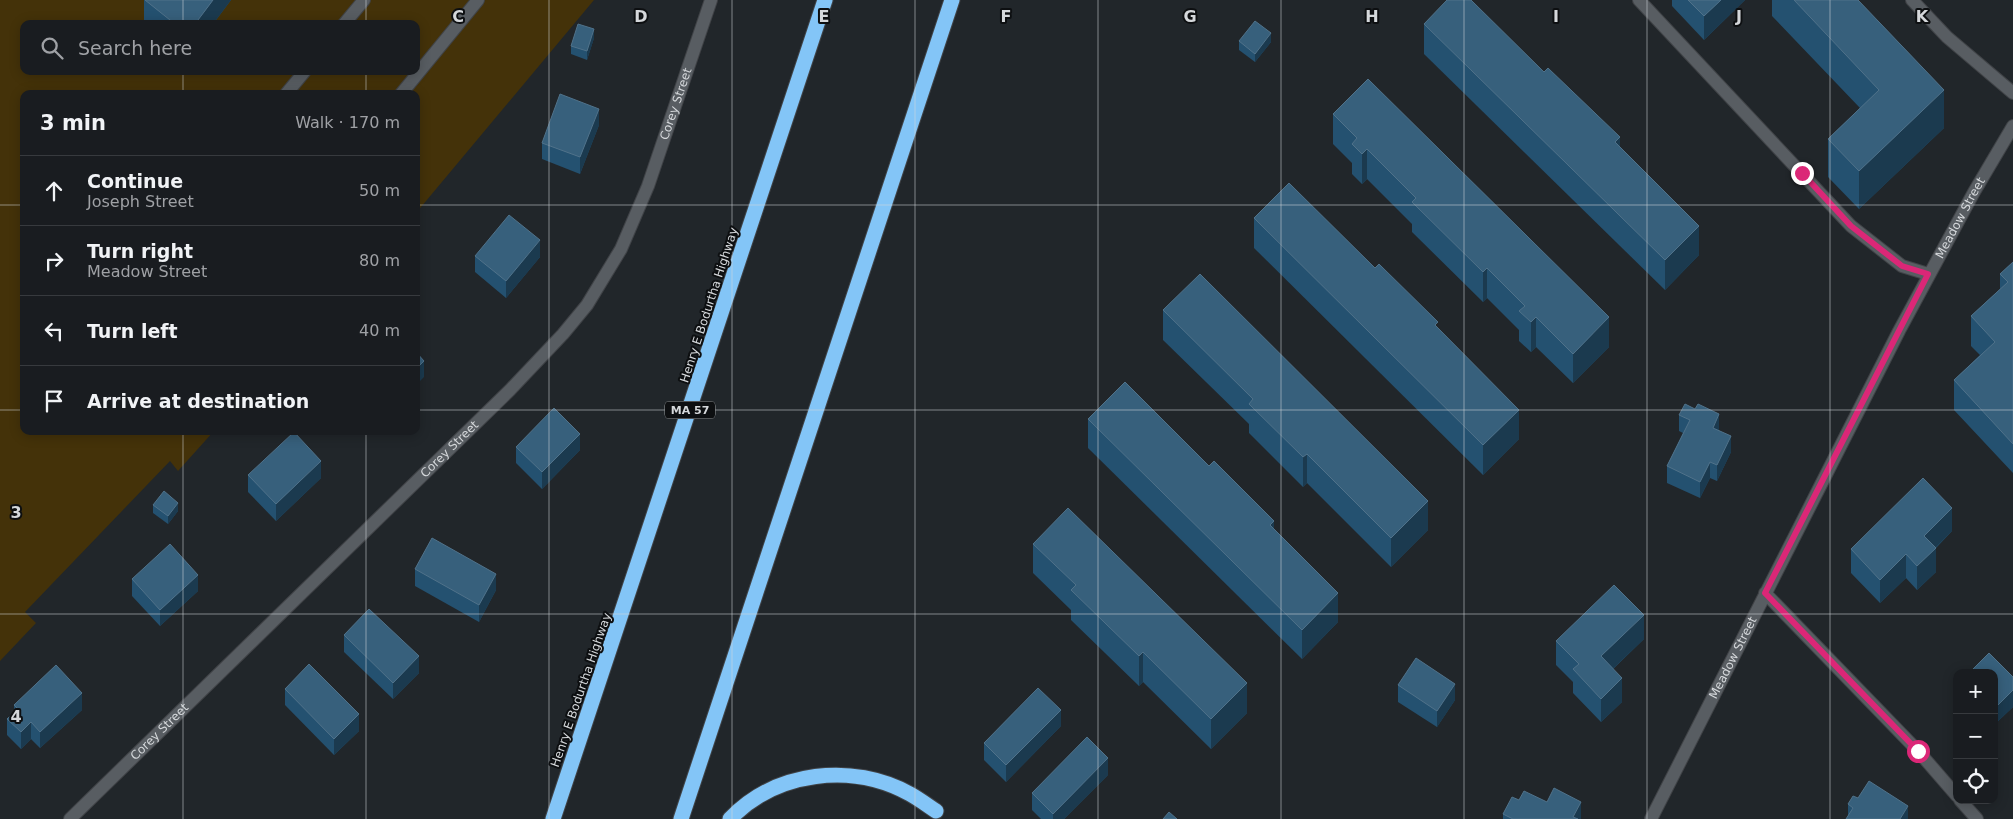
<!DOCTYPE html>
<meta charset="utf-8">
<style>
body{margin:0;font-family:"DejaVu Sans",sans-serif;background:#222529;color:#f1f3f6}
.controls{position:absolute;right:15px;bottom:15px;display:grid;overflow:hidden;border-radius:10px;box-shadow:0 2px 12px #0003}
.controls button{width:45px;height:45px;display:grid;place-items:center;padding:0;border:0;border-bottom:1px solid #373a3e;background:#191c20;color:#f1f3f6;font:25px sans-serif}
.stop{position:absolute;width:15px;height:15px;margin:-11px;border:4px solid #db2777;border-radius:50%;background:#fff}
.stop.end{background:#db2777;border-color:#fff;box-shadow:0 1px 5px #0008}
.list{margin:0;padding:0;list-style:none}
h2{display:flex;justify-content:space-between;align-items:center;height:65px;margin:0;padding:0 20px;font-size:21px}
h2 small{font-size:16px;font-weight:400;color:#9fa1a5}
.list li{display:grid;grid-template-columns:32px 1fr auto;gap:15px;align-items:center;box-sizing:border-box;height:70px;padding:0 20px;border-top:1px solid #373a3e}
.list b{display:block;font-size:19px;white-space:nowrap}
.list p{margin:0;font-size:16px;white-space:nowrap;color:#9fa1a5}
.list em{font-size:16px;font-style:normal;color:#9fa1a5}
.icon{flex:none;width:28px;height:28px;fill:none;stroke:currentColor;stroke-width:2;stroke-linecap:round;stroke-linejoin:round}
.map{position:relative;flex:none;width:2013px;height:819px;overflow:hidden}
.search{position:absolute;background:#191c20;box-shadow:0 2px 12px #0003;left:20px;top:20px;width:400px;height:55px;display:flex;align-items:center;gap:12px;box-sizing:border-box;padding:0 18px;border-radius:10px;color:#9fa1a5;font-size:19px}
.panel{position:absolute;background:#191c20;box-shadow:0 2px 12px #0003;left:20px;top:90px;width:400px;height:345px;border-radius:10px}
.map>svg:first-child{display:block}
.green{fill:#443209;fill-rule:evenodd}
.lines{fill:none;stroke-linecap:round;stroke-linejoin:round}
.lane-casing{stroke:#404347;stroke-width:14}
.street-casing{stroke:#404347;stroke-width:14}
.secondary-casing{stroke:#404347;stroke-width:14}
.highway-casing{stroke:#404347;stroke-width:17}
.lane{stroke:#585d62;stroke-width:12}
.street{stroke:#585d62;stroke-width:12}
.secondary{stroke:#585d62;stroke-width:12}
.highway{stroke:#83c5f7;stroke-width:15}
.wall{fill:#245170}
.shaded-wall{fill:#1b3a4f}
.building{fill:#37607c;stroke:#50728a}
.route{stroke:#db2777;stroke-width:6}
.grid{fill:none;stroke:#d5d8db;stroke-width:1;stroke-opacity:0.55}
.labels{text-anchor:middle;stroke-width:4;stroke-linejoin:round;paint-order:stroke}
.shield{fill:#0d0f11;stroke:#999c9e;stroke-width:1}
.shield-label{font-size:11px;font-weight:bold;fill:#d5d8db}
.street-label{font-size:12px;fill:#d5d8db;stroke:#0d0f11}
.grid-label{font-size:16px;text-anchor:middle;font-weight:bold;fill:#d5d8db;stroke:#0d0f11;stroke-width:4;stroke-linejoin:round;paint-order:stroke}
</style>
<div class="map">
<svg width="2013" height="819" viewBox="0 0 2013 819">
<rect width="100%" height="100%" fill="#21262a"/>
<path class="green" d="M0 0H594L416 213V94H24V431H214L178 471 170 461 25 612 36 623 0 661ZM24 24H416V71H24Z"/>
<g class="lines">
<defs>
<g id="lane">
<path d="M1639 0 1851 226 1902 266 1928 274"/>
<path d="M1912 0 1947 37 2013 93"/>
<path d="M344 24 364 0"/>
<path d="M286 94 305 71"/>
<path d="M401 94 478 0"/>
</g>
<g id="street">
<path d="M1765 593 1918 751 1957 796"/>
<path d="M1960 800 1977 819"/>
<path id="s1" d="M70 819 510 390 563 334 587 305 621 249 648 186 711 0"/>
</g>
<g id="secondary">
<path id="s2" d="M1651 819 1899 331 1974 192 2013 126"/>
</g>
<g id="highway">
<path d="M553 819 825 0"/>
<path d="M681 819 952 0"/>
<path d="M730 819C776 771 852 762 910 794 919 799 927 805 936 811"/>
</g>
</defs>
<use href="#lane" class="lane-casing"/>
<use href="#street" class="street-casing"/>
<use href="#secondary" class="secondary-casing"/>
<use href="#highway" class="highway-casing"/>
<use href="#lane" class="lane"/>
<use href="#street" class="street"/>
<use href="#secondary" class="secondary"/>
<use href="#highway" class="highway"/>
</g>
<g class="wall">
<path d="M144 0H231L213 24H145L144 23Z"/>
<path d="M1672 0H1745L1704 40 1672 6Z"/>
<path d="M1772 0H1858L1944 128 1859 209 1828 177V139L1860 108 1772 16Z"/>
<path d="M1424 24 1620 148 1699 255 1665 290 1424 54Z"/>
<path d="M594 38 587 60 571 54V46Z"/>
<path d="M1239 41 1271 42 1255 62 1239 50Z"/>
<path d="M1333 114 1609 347 1573 383 1536 347 1531 352 1519 341V330L1487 298 1483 302 1412 232V224L1367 179 1362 184 1352 174V163L1333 144Z"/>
<path d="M599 125 580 174 542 159V143Z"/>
<path d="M1254 218 1375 268 1438 328 1519 439 1483 475 1254 248Z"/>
<path d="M475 256 540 257 506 298 475 272Z"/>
<path d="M2013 262V473L1954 410V380L1980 355 1971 346V316L2000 289V274Z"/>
<path d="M1163 310 1428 530 1391 567 1307 483 1303 487 1249 433V424L1163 340Z"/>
<path d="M1679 415 1719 430 1731 452 1717 481 1710 478 1700 498 1667 483V466L1683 433 1679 431Z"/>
<path d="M1088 419 1274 530 1338 622 1302 659 1088 448Z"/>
<path d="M516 447 580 450 542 489 516 463Z"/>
<path d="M248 475 321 478 276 521 248 492Z"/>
<path d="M153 505 178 511 168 524 153 513Z"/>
<path d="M1952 531 1936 548V572L1917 590 1906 578 1880 603 1851 573V549Z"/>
<path d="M1033 544 1247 713 1211 749 1143 682 1139 686 1071 620V610L1033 573Z"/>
<path d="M415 569 496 590 479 622 415 586Z"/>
<path d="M132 579 198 591 160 626 132 596Z"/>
<path d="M344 635 419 673 393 699 344 652Z"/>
<path d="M1644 639 1613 669 1622 702 1601 722 1573 693V682L1556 665V641Z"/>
<path d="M1994 673 2013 677V707L1995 724 1994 723Z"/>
<path d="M1398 685 1455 700 1437 727 1398 702Z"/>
<path d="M285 689 359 731 334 755 285 705Z"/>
<path d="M14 705 82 710 40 748 31 739 21 749 7 735V719L14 713Z"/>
<path d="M1061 726 1006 782 984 760V743Z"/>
<path d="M1108 775 1064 819H1041L1032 810V793Z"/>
<path d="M1858 798 1908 819 1848 816V804Z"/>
<path d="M1519 800 1581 819H1503V814Z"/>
</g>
<g class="shaded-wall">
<path d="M213 0H231L213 24H195Z"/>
<path d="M1721 0H1745L1704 40V16Z"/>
<path d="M594 29V38L587 60V51Z"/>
<path d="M1271 33V42L1255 62V54Z"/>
<path d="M1944 90V128L1859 209V171Z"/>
<path d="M599 109V125L580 174V157Z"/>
<path d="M1620 137V167L1615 142Z"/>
<path d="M1367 149V179L1362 184V154Z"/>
<path d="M1699 226V255L1665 290V260Z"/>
<path d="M540 240V257L506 298V281Z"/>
<path d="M1487 268V298L1483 302V272Z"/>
<path d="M1536 317V347L1531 352V322Z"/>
<path d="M1609 317V347L1573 383V354Z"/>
<path d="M424 361V377L416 385V369Z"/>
<path d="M1519 410V439L1483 475V445Z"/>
<path d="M1719 414V431L1713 428Z"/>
<path d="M580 434V450L542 489V472Z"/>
<path d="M1731 436V452L1717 481V465Z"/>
<path d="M1307 454V483L1303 487V457Z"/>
<path d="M321 461V478L276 521V504Z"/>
<path d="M1710 462V478L1700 498V482Z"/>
<path d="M1428 501V530L1391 567V538Z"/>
<path d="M178 503V511L168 524V516Z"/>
<path d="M1952 508V531L1927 556 1936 548V572L1917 590V566L1924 536Z"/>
<path d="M1274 521V551L1270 525Z"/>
<path d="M1906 554V578L1880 603V580Z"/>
<path d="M496 574V590L479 622V605Z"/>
<path d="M198 575V591L160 626V610Z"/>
<path d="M1338 593V622L1302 659V630Z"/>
<path d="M1644 615V639L1601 680V656Z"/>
<path d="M1143 652V682L1139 686V656Z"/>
<path d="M419 656V673L393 699V683Z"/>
<path d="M1622 678V702L1601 722V699Z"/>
<path d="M1247 683V713L1211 749V719Z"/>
<path d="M1455 684V700L1437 727V711Z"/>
<path d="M2013 690V707L1995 724V708Z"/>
<path d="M82 693V710L40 748V732Z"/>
<path d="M1061 710V726L1006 782V765Z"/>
<path d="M359 714V731L334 755V739Z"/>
<path d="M31 722V739L21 749V732Z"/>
<path d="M1108 758V775L1064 819H1053V814Z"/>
<path d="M1581 802V819H1573V817Z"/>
<path d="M1908 806V819H1900Z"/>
</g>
<g class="building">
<path d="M145 0H213L195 24H175Z"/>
<path d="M1447 0H1471L1544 72 1548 68 1620 137 1615 142 1699 226 1665 260 1424 24Z"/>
<path d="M1688 0H1721L1704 16Z"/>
<path d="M1794 0H1858L1944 90 1859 171 1828 139 1879 90Z"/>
<path d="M1255 21 1271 33 1255 54 1239 41Z"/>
<path d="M578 24 594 29 587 51 571 46Z"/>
<path d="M1368 79 1609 317 1573 354 1536 317 1531 322 1519 311 1525 306 1487 268 1483 272 1412 202 1416 198 1367 149 1362 154 1352 144 1357 138 1333 114Z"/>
<path d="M560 94 599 109 580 157 542 143Z"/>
<path d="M1289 183 1375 268 1379 264 1438 322 1435 325 1519 410 1483 445 1254 218Z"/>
<path d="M509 215 540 240 506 281 475 256Z"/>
<path d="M2013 262V444L1954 380 1995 342 1971 316 2008 282 2000 274Z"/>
<path d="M1200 274 1428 501 1391 538 1307 454 1303 457 1249 404 1253 399 1163 310Z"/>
<path d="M416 352 424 361 416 369Z"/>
<path d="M1125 382 1209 466 1214 461 1274 521 1270 525 1338 593 1302 630 1088 419Z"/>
<path d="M1685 404 1695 409 1698 404 1719 414 1713 428 1731 436 1717 465 1710 462 1700 482 1667 466 1690 420 1679 415Z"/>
<path d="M554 408 580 434 542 472 516 447Z"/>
<path d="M294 432 321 461 276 504 248 475Z"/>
<path d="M1923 478 1952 508 1924 536 1936 548 1917 566 1906 554 1880 580 1851 549Z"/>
<path d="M164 491 178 503 168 516 153 505Z"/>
<path d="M1068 508 1247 683 1211 719 1143 652 1139 656 1071 590 1076 585 1033 544Z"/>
<path d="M432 538 496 574 479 605 415 569Z"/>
<path d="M170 544 198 575 160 610 132 579Z"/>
<path d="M1614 585 1644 615 1601 656 1622 678 1601 699 1573 669 1579 664 1556 641Z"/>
<path d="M369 609 419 656 393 683 344 635Z"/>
<path d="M1989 653 2013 677V690L1995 708 1994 707V673H1969Z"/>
<path d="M1416 658 1455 684 1437 711 1398 685Z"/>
<path d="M309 664 359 714 334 739 285 689Z"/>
<path d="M56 665 82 693 40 732 31 722 21 732 7 719 18 709 14 705Z"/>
<path d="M1038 688 1061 710 1006 765 984 743Z"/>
<path d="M1087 737 1108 758 1053 814 1032 793Z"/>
<path d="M1869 781 1908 806 1900 819H1846L1853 808 1848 804 1853 796 1858 798Z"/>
<path d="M1554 788 1581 802 1573 817 1578 819H1513L1503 814 1512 797 1519 800 1524 791 1547 802Z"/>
<path d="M1169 812 1177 819H1163Z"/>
</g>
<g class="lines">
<path class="route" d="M1802 173 1851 226 1902 266 1928 274 1765 593 1918 751"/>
</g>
<path class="grid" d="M183 0V24M366 0V24M549 0V819M732 0V819M915 0V819M1098 0V819M1281 0V819M1464 0V819M1647 0V819M1830 0V819M183 71V94M366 71V94M0 205H24M416 205H2013M0 410H24M416 410H2013M183 431V819M366 431V819M0 614H2013"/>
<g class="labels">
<rect class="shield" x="665" y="401.5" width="50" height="17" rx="4"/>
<g class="shield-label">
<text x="690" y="414">MA 57</text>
</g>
<g class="street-label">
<text dy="4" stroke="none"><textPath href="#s1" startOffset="950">Corey Street</textPath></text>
<text dy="4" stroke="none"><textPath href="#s2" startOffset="676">Meadow Street</textPath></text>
<text transform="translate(709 305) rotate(-72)" y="4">Henry E Bodurtha Highway</text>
<text dy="4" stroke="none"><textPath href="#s1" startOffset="530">Corey Street</textPath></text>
<text dy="4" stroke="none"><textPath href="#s2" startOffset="181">Meadow Street</textPath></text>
<text transform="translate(581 690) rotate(-71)" y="4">Henry E Bodurtha Highway</text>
<text dy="4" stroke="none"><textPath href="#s1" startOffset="125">Corey Street</textPath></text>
</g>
</g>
<g class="grid-label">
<text x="458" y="22">C</text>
<text x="641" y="22">D</text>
<text x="824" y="22">E</text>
<text x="1006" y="22">F</text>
<text x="1190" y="22">G</text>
<text x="1372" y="22">H</text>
<text x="1556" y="22">I</text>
<text x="1739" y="22">J</text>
<text x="1922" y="22">K</text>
<text x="16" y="518">3</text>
<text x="16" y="722">4</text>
</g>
</svg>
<div class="controls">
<button>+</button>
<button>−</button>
<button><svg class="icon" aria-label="locate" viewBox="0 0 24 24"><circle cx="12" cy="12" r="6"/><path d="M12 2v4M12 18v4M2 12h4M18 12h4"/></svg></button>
</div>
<div class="stop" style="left:1918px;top:751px"></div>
<div class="stop end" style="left:1802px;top:173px"></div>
<div class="search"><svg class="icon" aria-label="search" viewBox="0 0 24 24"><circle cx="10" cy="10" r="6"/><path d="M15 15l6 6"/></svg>Search here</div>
<section class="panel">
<h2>3 min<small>Walk · 170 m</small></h2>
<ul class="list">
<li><svg class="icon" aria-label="ahead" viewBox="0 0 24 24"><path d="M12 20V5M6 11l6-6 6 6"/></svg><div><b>Continue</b><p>Joseph Street</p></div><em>50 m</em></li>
<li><svg class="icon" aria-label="right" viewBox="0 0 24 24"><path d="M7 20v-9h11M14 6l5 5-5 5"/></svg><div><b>Turn right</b><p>Meadow Street</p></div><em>80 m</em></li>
<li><svg class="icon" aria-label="left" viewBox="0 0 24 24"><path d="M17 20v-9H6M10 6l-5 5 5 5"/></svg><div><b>Turn left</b></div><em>40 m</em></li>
<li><svg class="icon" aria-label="arrive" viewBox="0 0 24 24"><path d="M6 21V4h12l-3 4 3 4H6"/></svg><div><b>Arrive at destination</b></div></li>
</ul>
</section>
</div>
